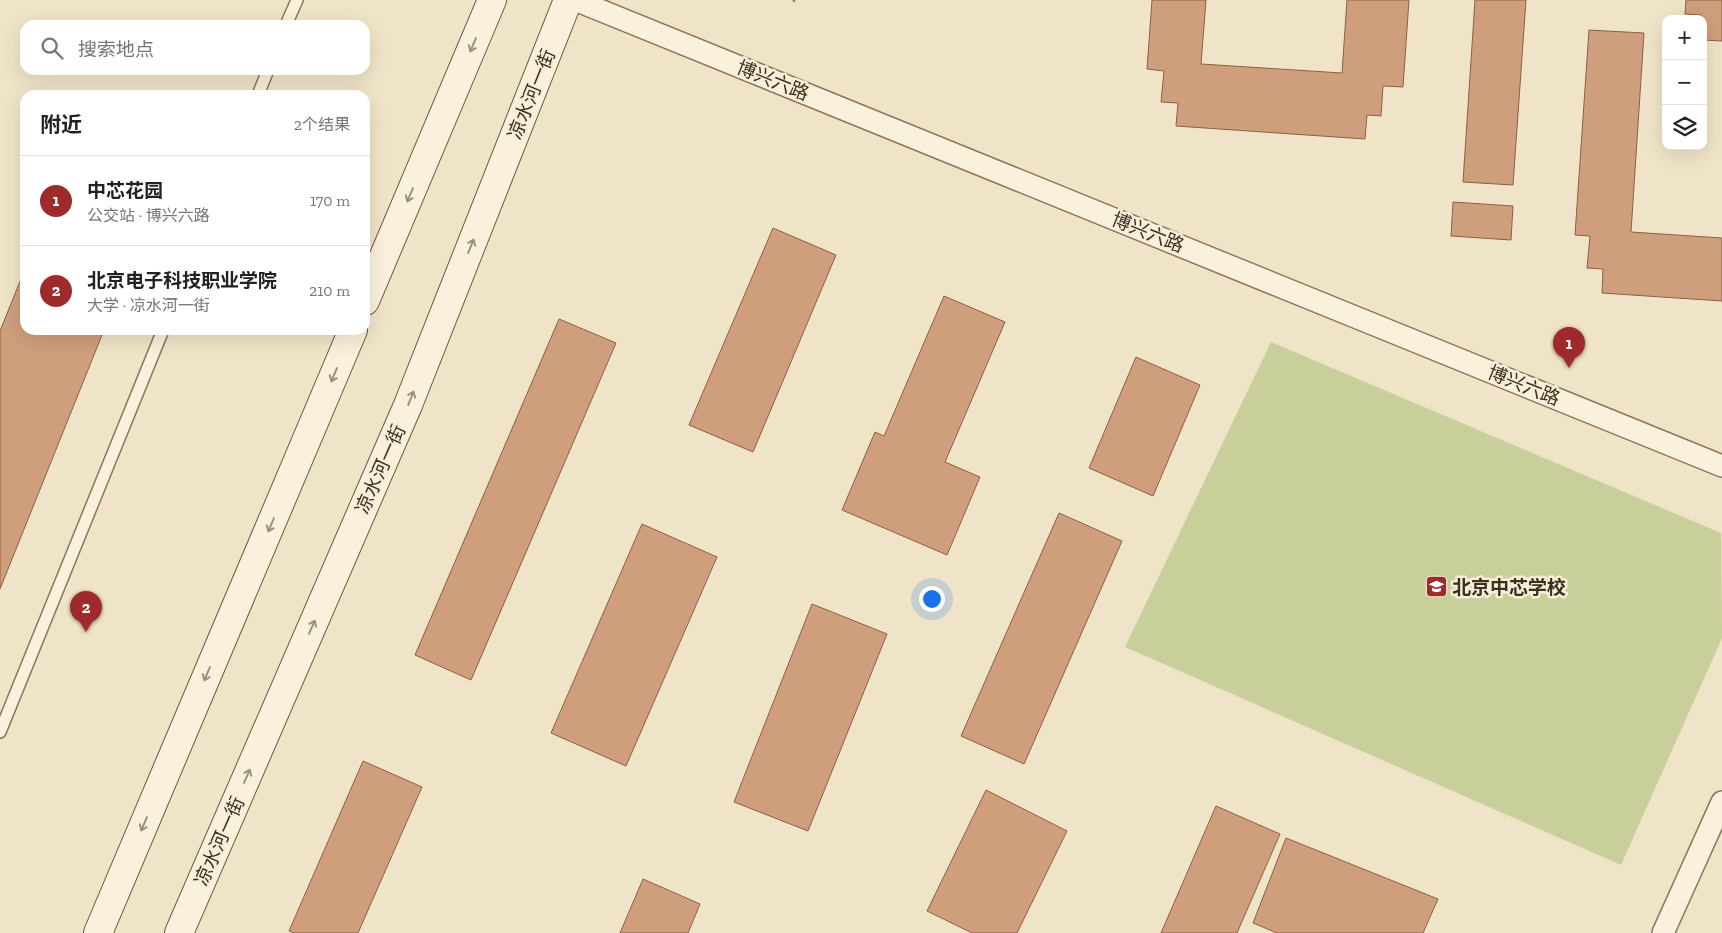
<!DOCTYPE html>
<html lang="zh">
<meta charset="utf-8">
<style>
body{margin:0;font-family:"Zilla Slab","Noto Sans SC",serif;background:#f6f6f6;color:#222}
.controls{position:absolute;right:15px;top:15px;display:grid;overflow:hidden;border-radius:10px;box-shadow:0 5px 20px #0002}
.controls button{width:45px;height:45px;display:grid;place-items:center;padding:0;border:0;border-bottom:1px solid #e0e0e0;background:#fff;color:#222;font:25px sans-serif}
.you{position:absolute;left:931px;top:598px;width:18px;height:18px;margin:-12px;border:4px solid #fff;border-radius:50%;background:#1a73e8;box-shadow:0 0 0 8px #1a73e833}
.badge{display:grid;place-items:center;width:32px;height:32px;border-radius:50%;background:#9e2a2b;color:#fff;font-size:16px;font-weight:700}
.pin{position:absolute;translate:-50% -41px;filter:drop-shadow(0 1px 2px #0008)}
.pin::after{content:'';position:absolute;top:26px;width:18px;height:15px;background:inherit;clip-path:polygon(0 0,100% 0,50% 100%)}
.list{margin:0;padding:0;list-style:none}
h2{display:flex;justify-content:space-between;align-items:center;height:65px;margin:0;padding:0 20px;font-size:21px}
h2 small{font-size:16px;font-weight:400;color:#767676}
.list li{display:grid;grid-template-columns:32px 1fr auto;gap:15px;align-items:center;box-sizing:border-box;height:90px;padding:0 20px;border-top:1px solid #e0e0e0}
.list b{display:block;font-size:19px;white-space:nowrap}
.list p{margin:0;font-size:16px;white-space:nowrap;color:#767676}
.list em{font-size:16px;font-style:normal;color:#767676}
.icon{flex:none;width:28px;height:28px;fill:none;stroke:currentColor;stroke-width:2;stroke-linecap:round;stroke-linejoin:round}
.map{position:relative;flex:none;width:1722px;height:933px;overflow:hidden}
.search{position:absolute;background:#fff;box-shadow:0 5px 20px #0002;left:20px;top:20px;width:350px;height:55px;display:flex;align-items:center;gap:12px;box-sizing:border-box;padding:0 18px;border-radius:15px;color:#767676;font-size:19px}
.panel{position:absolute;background:#fff;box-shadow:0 5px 20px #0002;left:20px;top:90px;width:350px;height:245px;border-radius:15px}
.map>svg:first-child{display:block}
.green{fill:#c9cf9b}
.building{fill:#cf9f7d;stroke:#8d5f41}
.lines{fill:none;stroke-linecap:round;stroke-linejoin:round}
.service-casing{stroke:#8d765c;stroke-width:14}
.minor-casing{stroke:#8d765c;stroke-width:24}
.secondary-casing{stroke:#6f573f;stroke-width:30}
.path{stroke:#8d765c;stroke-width:3;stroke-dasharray:4 2.5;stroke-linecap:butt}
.service{stroke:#faf1dc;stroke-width:11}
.minor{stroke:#faf1dc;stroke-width:21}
.secondary{stroke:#faf1dc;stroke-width:28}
.oneway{stroke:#9c907e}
.labels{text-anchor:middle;stroke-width:5;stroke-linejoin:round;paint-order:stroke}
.street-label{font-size:19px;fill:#3d2e20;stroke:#f7eed8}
.poi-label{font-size:19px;font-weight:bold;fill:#3d2e20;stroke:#f7eed8;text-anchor:start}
</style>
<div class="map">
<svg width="1722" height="933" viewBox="0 0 1722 933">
<rect width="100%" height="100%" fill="#f0e4c8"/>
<path class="green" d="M1271 342 1721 533 1722 638 1621 865 1125 647Z"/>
<g class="building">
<path d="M1152 0H1206L1201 64 1342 73 1347 0H1409L1403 87 1383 86 1381 116 1367 115 1365 139 1176 126 1178 103 1161 102 1164 71 1147 69Z"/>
<path d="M1475 0H1526L1513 185 1463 182Z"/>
<path d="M1686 0H1722V41L1703 40V19H1701V15L1685 14Z"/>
<path d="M1589 30 1644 33 1631 232 1722 238V301L1602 293 1603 269 1587 268 1590 236 1575 235Z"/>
<path d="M1453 202 1513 206 1511 240 1451 236Z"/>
<path d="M773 228 836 255 753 452 689 425Z"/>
<path d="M25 269V330H104L0 589V331Z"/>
<path d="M944 296 1005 322 945 462 980 477 947 555 842 510 875 432 884 436Z"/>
<path d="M559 319 616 343 471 680 415 655Z"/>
<path d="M1136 357 1200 385 1153 496 1089 468Z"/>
<path d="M1059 513 1122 541 1024 764 961 736Z"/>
<path d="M642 524 717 557 626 766 551 733Z"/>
<path d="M812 604 887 634 808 831 734 802Z"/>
<path d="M363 761 422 787 358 933H294L289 931Z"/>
<path d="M986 790 1067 831 1017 933H972L927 911Z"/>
<path d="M1216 806 1280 834 1237 933H1161Z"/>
<path d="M1286 838 1438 899 1423 933H1277L1253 923Z"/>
<path d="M643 879 700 904 688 933H620Z"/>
</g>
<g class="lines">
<defs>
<g id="service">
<path d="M286 25 297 0"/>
<path d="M258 95 268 70"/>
<path d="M0 732 163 330"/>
</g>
<g id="minor">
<path d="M575 0 1722 466"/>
<path d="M1663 933 1722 802"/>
</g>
<g id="secondary">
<path d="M365 301 492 0"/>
<path d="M98 933 353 330"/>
<path d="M179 933 408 405 568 0"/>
</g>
</defs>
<use href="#service" class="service-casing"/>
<use href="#minor" class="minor-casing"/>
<use href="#secondary" class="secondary-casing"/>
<path class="path" d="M793 0 795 1"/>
<use href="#service" class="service"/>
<use href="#minor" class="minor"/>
<use href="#secondary" class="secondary"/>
</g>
<defs><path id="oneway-shaft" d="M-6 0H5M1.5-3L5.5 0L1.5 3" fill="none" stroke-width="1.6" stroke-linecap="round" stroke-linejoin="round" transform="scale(1.25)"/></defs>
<g class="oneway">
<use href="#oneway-shaft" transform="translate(473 45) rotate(113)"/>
<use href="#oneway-shaft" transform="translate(410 195) rotate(113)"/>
<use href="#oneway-shaft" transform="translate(471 246) rotate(-68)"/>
<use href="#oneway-shaft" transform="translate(334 375) rotate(113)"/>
<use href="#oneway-shaft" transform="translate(411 398) rotate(-68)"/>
<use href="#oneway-shaft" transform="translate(271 525) rotate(113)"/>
<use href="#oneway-shaft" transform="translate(312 627) rotate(-66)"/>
<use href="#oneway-shaft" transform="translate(207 674) rotate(113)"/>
<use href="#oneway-shaft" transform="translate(247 776) rotate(-66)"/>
<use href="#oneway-shaft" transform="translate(144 824) rotate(113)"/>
</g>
<defs>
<symbol id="school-square" viewBox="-11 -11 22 22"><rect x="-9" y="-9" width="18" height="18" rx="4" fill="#9e2a2b" stroke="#f7eed8"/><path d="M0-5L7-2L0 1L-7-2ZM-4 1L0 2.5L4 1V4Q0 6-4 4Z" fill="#fff"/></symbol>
</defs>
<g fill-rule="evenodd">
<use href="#school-square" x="1424" y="574" width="25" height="25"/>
</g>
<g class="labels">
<g class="street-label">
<text transform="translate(773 80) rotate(22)" y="7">博兴六路</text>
<text transform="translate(531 94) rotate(-68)" y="7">凉水河一街</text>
<text transform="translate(1148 232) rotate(22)" y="7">博兴六路</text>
<text transform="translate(1524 385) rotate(22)" y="7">博兴六路</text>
<text transform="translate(380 469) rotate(-66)" y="7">凉水河一街</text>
<text transform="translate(219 841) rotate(-66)" y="7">凉水河一街</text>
</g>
<g class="poi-label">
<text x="1452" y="594">北京中芯学校</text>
</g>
</g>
</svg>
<div class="controls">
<button>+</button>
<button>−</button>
<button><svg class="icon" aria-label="layers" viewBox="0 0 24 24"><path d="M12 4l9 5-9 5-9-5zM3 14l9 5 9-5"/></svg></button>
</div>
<div class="you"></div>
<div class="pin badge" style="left:1569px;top:368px">1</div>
<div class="pin badge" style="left:86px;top:632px">2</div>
<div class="search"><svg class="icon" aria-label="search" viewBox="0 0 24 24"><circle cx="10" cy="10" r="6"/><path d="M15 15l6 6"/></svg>搜索地点</div>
<section class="panel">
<h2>附近<small>2个结果</small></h2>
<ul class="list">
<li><span class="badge">1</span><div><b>中芯花园</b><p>公交站 · 博兴六路</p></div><em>170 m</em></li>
<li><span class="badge">2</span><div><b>北京电子科技职业学院</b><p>大学 · 凉水河一街</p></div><em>210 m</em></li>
</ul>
</section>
</div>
